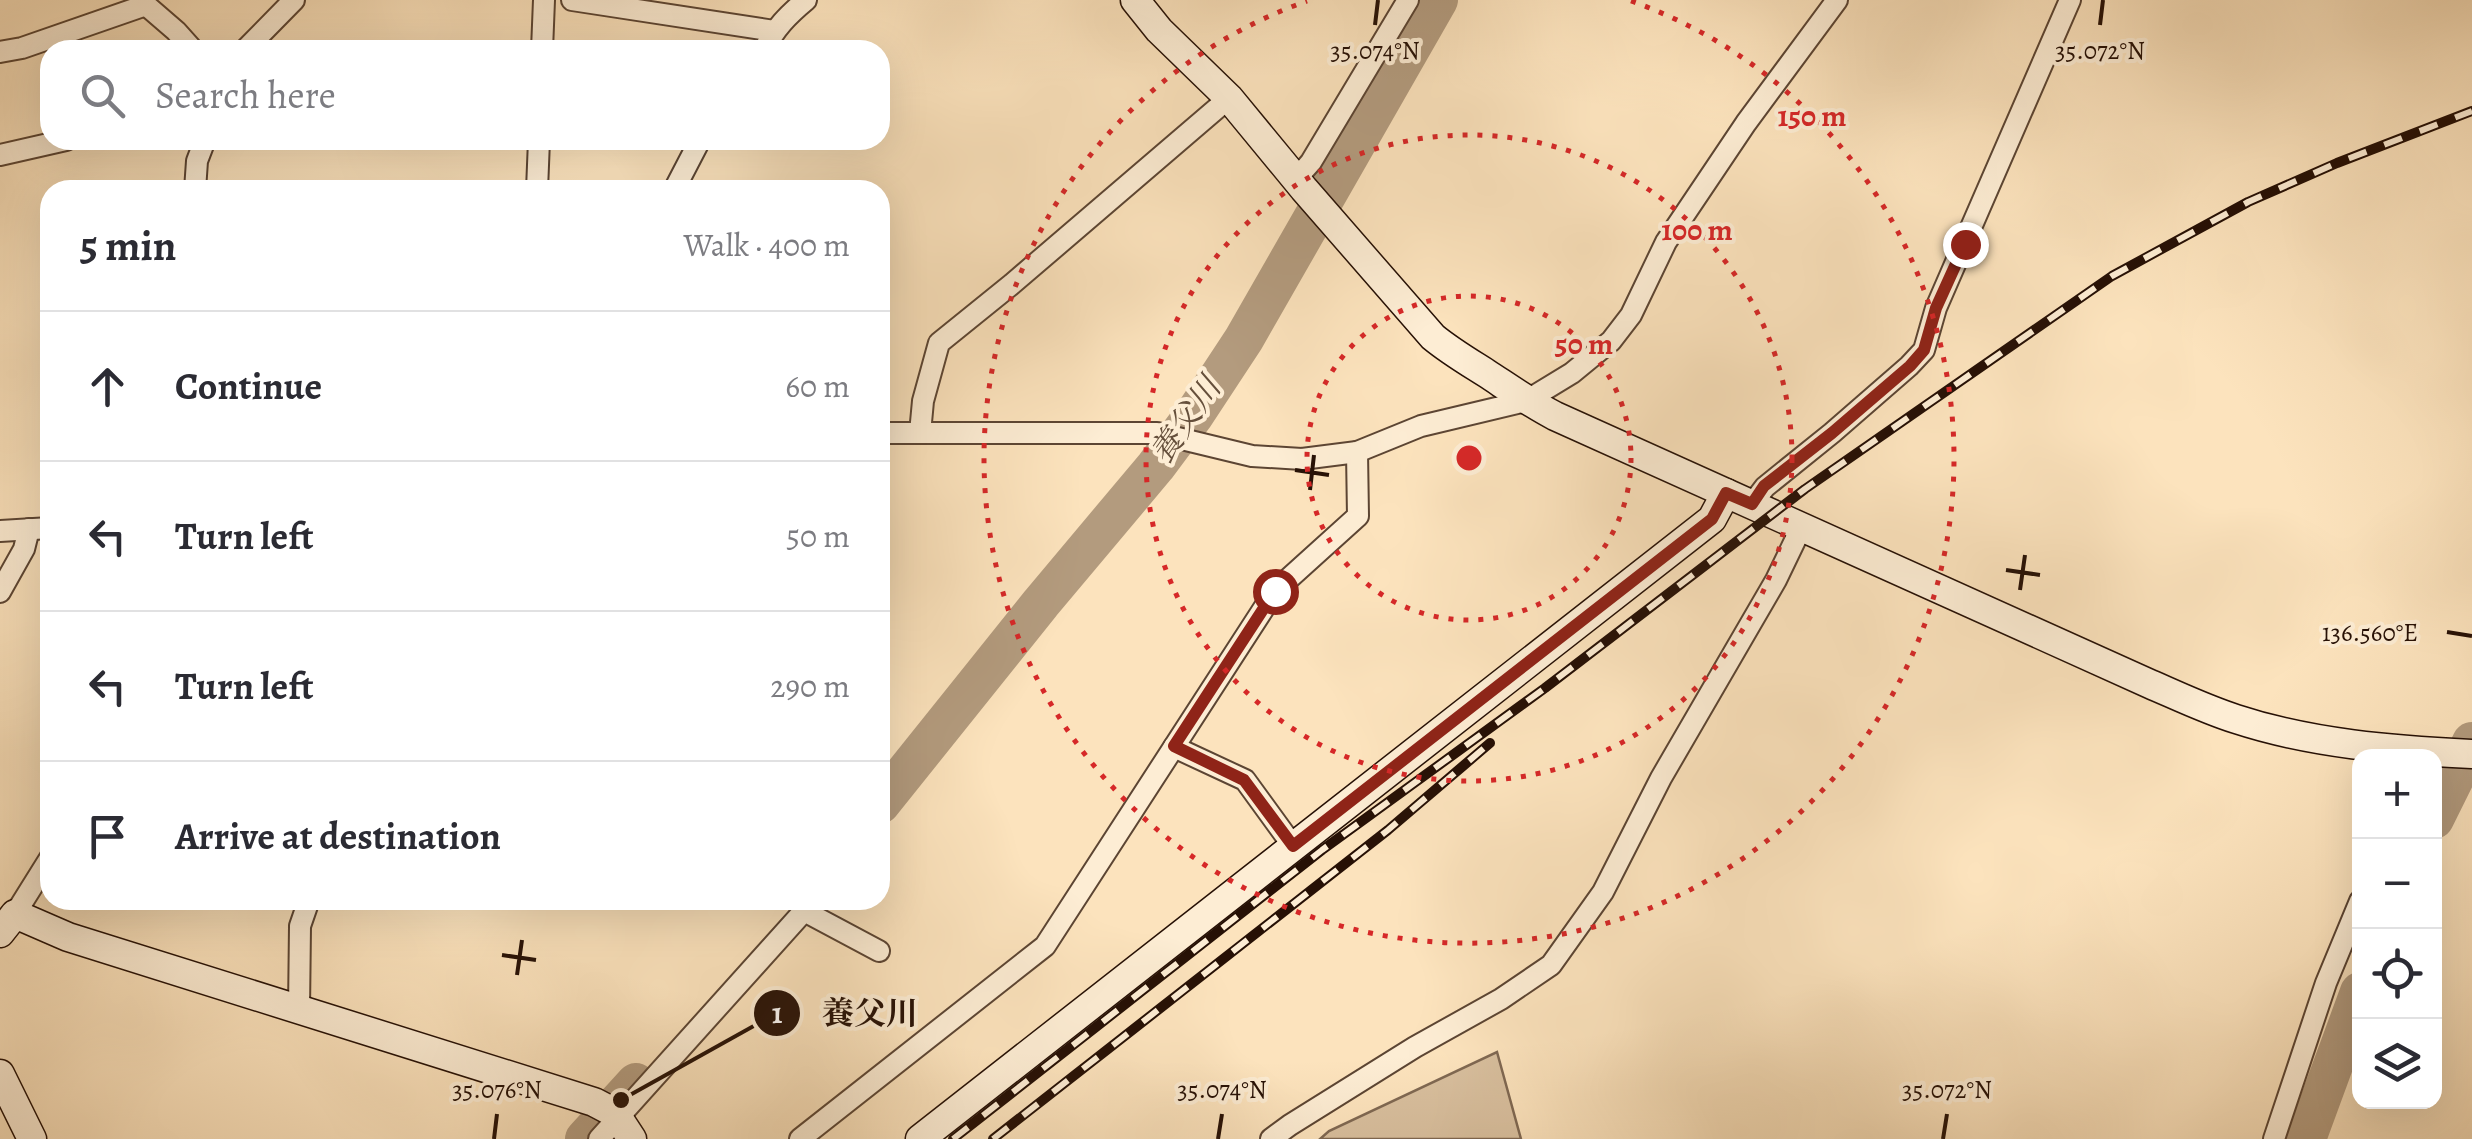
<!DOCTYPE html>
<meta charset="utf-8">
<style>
body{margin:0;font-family:Alegreya,"Noto Serif JP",serif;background:#f2f2f3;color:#2b2b33}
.controls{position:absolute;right:30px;bottom:30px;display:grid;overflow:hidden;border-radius:20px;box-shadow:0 10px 40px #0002}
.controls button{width:90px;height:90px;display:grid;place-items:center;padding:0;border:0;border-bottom:2px solid #e1e1e2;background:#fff;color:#2b2b33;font:50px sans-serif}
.stop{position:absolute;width:30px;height:30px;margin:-22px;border:8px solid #8f2418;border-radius:50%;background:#fff}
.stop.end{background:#8f2418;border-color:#fff;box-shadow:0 2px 10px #0008}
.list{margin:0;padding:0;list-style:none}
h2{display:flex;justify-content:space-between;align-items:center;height:130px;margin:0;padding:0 40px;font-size:42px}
h2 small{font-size:32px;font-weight:400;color:#7c7c81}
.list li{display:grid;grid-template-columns:65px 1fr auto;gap:30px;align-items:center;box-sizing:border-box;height:150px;padding:0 40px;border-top:2px solid #e1e1e2}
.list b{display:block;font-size:38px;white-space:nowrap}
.list em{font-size:32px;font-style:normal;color:#7c7c81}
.icon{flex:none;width:55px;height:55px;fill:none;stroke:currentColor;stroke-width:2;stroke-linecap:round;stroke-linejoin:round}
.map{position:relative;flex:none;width:2472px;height:1139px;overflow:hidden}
.search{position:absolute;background:#fff;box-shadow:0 10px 40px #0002;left:40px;top:40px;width:850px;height:110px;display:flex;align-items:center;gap:25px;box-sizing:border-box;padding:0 35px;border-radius:30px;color:#7c7c81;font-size:38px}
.panel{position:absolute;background:#fff;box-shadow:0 10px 40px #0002;left:40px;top:180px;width:850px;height:730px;border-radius:30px}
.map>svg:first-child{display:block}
.green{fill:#d8bf9e;stroke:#7f6852;stroke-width:2.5}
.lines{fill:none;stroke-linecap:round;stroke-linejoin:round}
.river{stroke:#b39b7e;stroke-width:40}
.street-casing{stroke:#5c4533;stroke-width:24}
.secondary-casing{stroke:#261005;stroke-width:31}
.street{stroke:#fdedd4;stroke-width:20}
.secondary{stroke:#fdedd4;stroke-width:28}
.rail-casing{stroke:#261005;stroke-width:10}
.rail{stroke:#fdedd4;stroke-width:6;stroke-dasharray:19;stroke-linecap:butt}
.route{stroke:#8f2418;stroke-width:12}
.ticks{fill:none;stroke:#261005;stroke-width:4}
.ring{fill:none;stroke:#d62828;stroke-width:5;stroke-dasharray:5 10}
.labels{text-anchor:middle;stroke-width:8;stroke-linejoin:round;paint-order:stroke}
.water-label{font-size:32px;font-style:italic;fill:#654f3b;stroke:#fdedd4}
.ticks-label{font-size:25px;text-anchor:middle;fill:#261005;stroke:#fdedd4;stroke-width:8;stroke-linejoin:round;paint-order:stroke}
.centre{fill:#d62828;stroke:#fdedd4;stroke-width:5}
.ring-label{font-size:30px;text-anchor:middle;font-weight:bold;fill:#d62828;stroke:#fdedd4;stroke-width:8;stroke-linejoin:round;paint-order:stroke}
.leader{fill:none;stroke:#261005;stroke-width:4}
.callout-dot{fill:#261005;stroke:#fdedd4;stroke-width:4}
.mark-label{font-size:30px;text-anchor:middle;font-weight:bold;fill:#fff}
.callout-label{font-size:32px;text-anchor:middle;font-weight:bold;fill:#261005;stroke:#fdedd4;stroke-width:8;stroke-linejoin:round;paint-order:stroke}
</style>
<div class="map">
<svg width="2472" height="1139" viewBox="0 0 2472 1139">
<rect width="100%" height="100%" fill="#fce3bd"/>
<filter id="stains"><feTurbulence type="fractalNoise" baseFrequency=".002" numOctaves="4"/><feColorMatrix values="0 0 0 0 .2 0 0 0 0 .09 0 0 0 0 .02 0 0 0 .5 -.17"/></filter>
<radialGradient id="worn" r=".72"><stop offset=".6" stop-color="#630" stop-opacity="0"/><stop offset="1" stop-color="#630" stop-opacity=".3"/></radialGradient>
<path class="green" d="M1497 1052 1521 1139H1320L1329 1131Z"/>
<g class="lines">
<g class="river">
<path d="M880 804 1041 603 1156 466 1194 415 1244 339 1438 0"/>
<path d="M2434 819 2472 742"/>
<path d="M585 1139 636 1083"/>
<path d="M2306 1139 2360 992"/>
</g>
<defs>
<g id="street">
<path d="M140 0 176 31 193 50"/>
<path d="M572 0 774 31"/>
<path d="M245 50 294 0"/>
<path d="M542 50 544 0"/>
<path d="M764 50C775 28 788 15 806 0"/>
<path d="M0 52 22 48 146 5"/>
<path d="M0 155 66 140"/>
<path d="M1296 179 1311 162 1408 0"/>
<path d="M195 190 197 161 205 140"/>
<path d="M537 190 539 140"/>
<path d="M674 190 700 140"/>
<path d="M880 433H1157L1252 456 1302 459 1357 452 1421 426 1526 401 1572 373 1611 341 1631 315 1666 242 1746 123 1837 0"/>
<path d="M920 433 923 401 939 343 1012 284 1229 98"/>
<path d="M1752 504 1765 487 1832 433 1909 366 1924 350 1936 308 2070 0"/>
<path d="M0 531 50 528"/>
<path d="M0 592 24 549 29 529"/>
<path d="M1174 747 1245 780 1293 846"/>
<path d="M15 914 50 858"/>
<path d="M299 1010 300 926 309 900"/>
<path d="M599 1139 804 911 879 951"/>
<path d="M800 1139 1045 946 1275 591 1358 516 1357 452"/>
<path d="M1271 1139 1290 1125 1415 1047 1501 999 1551 965 1603 892 1661 778 1776 580 1802 526"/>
<path d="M2274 1139 2326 983 2360 901"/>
</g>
<g id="secondary">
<path d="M1135 0 1159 30 1229 98 1304 189 1433 337C1450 351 1467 361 1486 373 1509 388 1530 403 1555 416L2150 684C2178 696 2207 710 2236 719 2312 744 2393 750 2472 754"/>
<path d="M0 933 15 914 68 937 594 1102 615 1113 632 1139"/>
<path d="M0 1074 32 1139"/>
<path d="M920 1139 1712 519 1726 493"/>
</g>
</defs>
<use href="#street" class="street-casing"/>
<use href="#secondary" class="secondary-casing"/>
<use href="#street" class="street"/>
<use href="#secondary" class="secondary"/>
<defs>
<g id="rail">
<path d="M953 1139 1322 850 1545 688 1805 489 2112 276 2248 202 2337 163 2472 111"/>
<path d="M993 1139 1388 830 1490 743"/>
</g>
</defs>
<use href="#rail" class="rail-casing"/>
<use href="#rail" class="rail"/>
</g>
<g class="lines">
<path class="route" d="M1275 591 1174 746 1244 780 1293 846 1712 519 1726 493 1752 504 1764 486 1832 433 1910 366 1924 350 1936 308 1965 244"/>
</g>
<path class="ticks" d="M1375 25 1378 0M2100 25 2103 0M1295 470 1329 475M1310 490 1314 455M2006 570 2040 575M2020 590 2025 555M2447 632 2472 636M502 955 536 960M517 975 522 940M494 1139 497 1114M1218 1139 1222 1114M1943 1139 1947 1114"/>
<g class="ring">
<circle cx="1469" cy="458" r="162"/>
<circle cx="1469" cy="458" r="323"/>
<path d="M1631 1A485 485 0 1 1 1307 1"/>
</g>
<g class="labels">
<g class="water-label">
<text transform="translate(1185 420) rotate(-55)" y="11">養父川</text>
</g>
</g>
<g class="ticks-label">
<text x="1375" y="59">35.074°N</text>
<text x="2100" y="59">35.072°N</text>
<text x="2370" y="641">136.560°E</text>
<text x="497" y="1098">35.076°N</text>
<text x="1222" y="1098">35.074°N</text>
<text x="1947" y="1098">35.072°N</text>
</g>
<circle cx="1469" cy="458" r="15" class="centre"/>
<g class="ring-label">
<text x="1812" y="126">150 m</text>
<text x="1697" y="240">100 m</text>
<text x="1584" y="354">50 m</text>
</g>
<path class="leader" d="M621 1100L777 1013"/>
<g class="callout-dot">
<circle cx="621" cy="1100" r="10"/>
<circle cx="777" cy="1013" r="25"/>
</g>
<g class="mark-label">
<text x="777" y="1023">1</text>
</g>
<g class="callout-label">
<text x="870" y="1024">養父川</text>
</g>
<rect width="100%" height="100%" filter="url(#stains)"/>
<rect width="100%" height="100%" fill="url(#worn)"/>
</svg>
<div class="controls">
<button>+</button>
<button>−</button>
<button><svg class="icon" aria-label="locate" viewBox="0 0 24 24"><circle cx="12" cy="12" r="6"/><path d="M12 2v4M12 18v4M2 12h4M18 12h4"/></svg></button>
<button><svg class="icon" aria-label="layers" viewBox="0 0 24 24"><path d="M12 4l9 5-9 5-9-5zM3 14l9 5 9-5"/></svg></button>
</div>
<div class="stop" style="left:1275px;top:591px"></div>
<div class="stop end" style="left:1965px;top:244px"></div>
<div class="search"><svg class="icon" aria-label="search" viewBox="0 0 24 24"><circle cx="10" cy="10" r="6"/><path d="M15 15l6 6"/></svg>Search here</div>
<section class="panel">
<h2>5 min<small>Walk · 400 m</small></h2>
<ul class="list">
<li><svg class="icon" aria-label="ahead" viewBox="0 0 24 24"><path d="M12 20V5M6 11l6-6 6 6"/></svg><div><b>Continue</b></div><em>60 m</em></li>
<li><svg class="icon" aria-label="left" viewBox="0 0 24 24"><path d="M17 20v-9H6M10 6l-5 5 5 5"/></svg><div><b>Turn left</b></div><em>50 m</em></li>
<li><svg class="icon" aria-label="left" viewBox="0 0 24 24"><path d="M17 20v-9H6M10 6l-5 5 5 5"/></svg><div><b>Turn left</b></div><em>290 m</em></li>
<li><svg class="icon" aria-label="arrive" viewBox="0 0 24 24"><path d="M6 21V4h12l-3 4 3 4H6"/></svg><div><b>Arrive at destination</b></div></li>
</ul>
</section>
</div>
